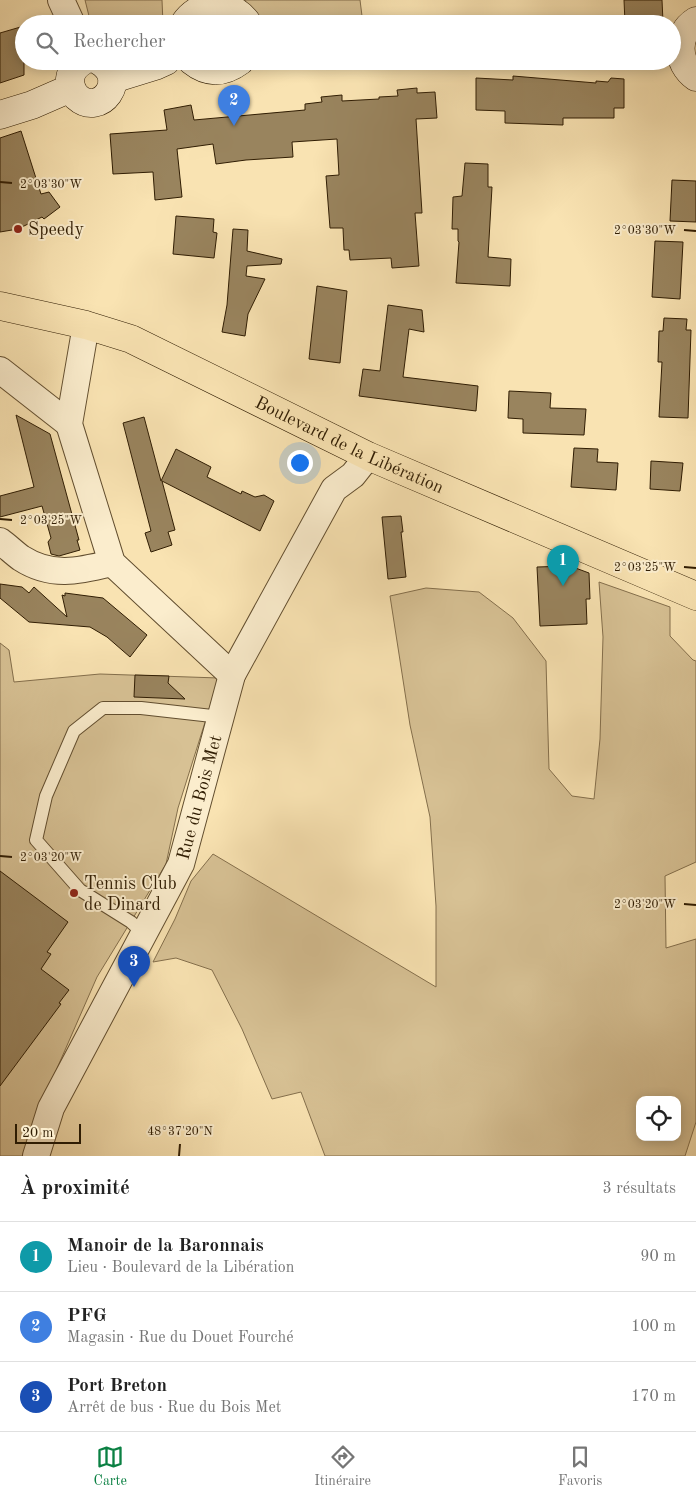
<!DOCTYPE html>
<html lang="fr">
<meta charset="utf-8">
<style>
body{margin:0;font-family:"Old Standard TT",serif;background:#f6f6f6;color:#222}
.controls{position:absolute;right:15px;bottom:15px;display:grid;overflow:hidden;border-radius:10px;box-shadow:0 2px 12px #0003}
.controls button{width:45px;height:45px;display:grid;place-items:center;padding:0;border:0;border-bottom:1px solid #e0e0e0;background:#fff;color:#222;font:25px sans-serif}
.scale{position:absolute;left:15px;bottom:12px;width:66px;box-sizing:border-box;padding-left:5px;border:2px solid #301d03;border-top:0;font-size:14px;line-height:18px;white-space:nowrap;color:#301d03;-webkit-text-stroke:4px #fbedcd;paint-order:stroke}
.you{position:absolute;left:299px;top:462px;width:18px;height:18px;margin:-12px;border:4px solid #fff;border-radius:50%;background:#1a73e8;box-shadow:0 0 0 8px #1a73e833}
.badge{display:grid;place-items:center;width:32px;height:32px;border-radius:50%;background:#0b8043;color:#fff;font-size:16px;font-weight:700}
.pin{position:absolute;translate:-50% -41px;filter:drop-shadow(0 1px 2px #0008)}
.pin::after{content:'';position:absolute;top:26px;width:18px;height:15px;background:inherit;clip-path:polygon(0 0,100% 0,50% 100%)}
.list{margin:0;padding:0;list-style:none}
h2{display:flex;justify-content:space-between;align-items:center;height:65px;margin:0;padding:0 20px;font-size:21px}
h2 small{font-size:16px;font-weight:400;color:#767676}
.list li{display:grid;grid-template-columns:32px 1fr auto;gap:15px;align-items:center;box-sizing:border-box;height:70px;padding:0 20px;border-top:1px solid #e0e0e0}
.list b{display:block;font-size:19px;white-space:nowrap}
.list p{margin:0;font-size:16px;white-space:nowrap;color:#767676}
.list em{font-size:16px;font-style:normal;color:#767676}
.icon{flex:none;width:28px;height:28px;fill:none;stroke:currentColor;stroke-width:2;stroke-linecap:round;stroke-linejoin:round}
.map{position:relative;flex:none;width:696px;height:1156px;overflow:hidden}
.search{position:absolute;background:#fff;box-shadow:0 2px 12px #0003;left:15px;right:15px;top:15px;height:55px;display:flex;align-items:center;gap:12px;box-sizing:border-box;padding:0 18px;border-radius:28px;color:#767676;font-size:19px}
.sheet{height:275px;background:#fff}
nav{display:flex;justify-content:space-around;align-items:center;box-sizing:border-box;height:70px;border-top:1px solid #e0e0e0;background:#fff;font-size:14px;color:#767676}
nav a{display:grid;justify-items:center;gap:2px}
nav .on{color:#0b8043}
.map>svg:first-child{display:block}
.green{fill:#d7c194;stroke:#846f4c;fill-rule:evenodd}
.building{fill:#99845e;stroke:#301d03}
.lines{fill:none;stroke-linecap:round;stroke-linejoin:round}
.lane-casing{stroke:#624e2f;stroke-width:14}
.street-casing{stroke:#624e2f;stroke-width:28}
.secondary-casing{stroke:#301d03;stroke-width:29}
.primary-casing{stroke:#301d03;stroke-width:29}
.lane{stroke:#fbedcd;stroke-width:12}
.street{stroke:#fbedcd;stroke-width:26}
.secondary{stroke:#fbedcd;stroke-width:28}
.primary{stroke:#f9e3b2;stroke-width:28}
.ticks{fill:none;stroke:#301d03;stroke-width:2}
.poi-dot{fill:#8f2418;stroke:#fbedcd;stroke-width:2}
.labels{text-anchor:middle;stroke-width:4;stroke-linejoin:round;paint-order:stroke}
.poi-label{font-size:18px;fill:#301d03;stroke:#fbedcd;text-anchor:start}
.street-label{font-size:18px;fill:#301d03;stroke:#fbedcd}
.ticks-label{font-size:12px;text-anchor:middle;fill:#301d03;stroke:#fbedcd;stroke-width:4;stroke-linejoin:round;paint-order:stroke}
</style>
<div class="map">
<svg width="696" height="1156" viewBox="0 0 696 1156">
<rect width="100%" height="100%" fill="#f9e3b2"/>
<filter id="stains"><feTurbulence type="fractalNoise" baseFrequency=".004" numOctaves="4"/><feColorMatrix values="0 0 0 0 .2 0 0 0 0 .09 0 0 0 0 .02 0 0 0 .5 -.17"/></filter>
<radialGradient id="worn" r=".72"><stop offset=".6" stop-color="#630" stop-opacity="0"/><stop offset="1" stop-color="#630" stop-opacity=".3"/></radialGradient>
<g class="green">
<path d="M85 0H162L163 24H91Z"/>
<path d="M245 0H360L363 24H256Z"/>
<path d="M599 582 670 607V636L693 660 696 661V862L665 876 666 948 696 939V1122L685 1156H325L301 1092 272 1099 242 1029 212 970 176 958 153 962 175 919 191 881 213 854 436 987V906L430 817 410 725 390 596 426 588 479 592 513 618 546 661 549 769 572 796 594 799 600 739 603 637ZM640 1100H677V1137H640Z"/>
<path d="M0 643 9 650 14 682 100 674 219 678 178 808 166 864 97 977 44 1098 39 1156H0Z"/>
</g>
<g class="building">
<path d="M624 0H662L663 22 625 23Z"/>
<path d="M24 26V75L0 83V33Z"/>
<path d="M513 76 596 83V81L608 82 611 78 624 79V108H614V118H563V125L505 123V111L476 110V78L513 80Z"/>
<path d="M417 88V93L435 92 437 118 416 119 422 213H415L419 266 392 268 391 258 350 260 349 250H344L343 228H330L326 176 339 175 337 139 292 142 293 157 246 160 216 164 213 144 177 149 182 197 155 200 153 172 113 174 110 134 167 130 164 110 191 105 194 120 305 110V104L322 102 321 97 342 95V101L379 99V97L398 96 397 90Z"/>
<path d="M21 131 41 194 49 192 60 207 44 219 42 217 18 229 0 232V138Z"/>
<path d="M465 163 488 164V187H492L488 257 511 259 510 286 456 283 459 242 458 241V229H452L453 197 462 196Z"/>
<path d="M672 180 696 181V222L670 221Z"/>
<path d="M176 216 214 219 213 232 217 233 214 258 173 254Z"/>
<path d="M233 229 248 230 247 251 282 259 281 264 247 266 246 276 265 279 248 314 245 336 222 332 227 305Z"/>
<path d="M655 241 683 242 680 299 652 297Z"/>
<path d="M317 286 347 291 340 363 309 359Z"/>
<path d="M388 305 422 310 424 332 409 329 403 377 478 386 476 411 359 396 363 369 380 371Z"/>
<path d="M664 318 687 319 686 330H691L688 418 659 417 662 362H658L659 331H663Z"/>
<path d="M509 391 551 393 550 408 586 409 584 435 523 433V419L508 418Z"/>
<path d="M16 415 50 434 79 540H77L80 550 59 556 51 554 48 542 51 538 42 506 0 517V496L34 487Z"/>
<path d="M144 417 161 481 176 449 211 467 207 477 241 494 242 491 255 497 264 495 274 501 260 531 162 481 175 530 168 532 172 545 151 552 145 533 151 531 123 423Z"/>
<path d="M574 448 598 449 597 462 618 463 616 490 571 487Z"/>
<path d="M651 461 683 463 680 491 650 489Z"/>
<path d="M401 516 403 532H401L406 577 388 579 382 517Z"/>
<path d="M570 566 589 573 590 599H586L587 624 540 626 537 567Z"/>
<path d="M0 584 22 587 29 593 34 587 67 617 62 595 65 596V593L103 598 147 635 130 657 107 637 90 627 29 622 0 598Z"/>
<path d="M135 675 169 676 168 683 185 699 134 697Z"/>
<path d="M0 871 68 922 47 952 51 954 41 969 69 990 59 1003 61 1004 0 1086Z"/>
</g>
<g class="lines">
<defs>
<path id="lane" d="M144 934 131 922 80 890 36 840 46 796 74 731 103 708H141L221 717"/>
<g id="street">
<path d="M61 0 72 24"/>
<path d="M86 325 69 424 112 563 232 675"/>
<path d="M0 370 69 424"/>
<path d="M0 541C7 546 14 553 21 558 52 578 79 571 112 563"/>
<path id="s1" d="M36 1156 51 1108 181 864 232 675 334 489 353 475 368 456"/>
</g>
<g id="secondary">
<path d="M696 21C675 34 676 63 696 77"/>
<path d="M184 24C200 0 232 0 248 24"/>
<path d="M83 61C76 65 71 71 70 79 70 86 72 92 77 97 100 118 130 79 99 61"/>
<path d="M192 61C208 74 224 73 240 61"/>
<path d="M113 79 155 66 166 61"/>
<path d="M0 115 32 105 71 88"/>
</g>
<g id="primary">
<path id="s2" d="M0 306 86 325 131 339 368 456 696 596"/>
</g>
</defs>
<use href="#lane" class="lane-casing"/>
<use href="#street" class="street-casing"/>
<use href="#secondary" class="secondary-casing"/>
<use href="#primary" class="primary-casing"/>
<use href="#lane" class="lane"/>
<use href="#street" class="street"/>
<use href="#secondary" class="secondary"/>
<use href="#primary" class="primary"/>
</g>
<path class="ticks" d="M0 182 12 183M684 230 696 231M0 519 12 520M684 567 696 568M0 856 12 857M684 904 696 905M179 1156 180 1144"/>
<g class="poi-dot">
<circle cx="18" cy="229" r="5"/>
<circle cx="74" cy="893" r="5"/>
</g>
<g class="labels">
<g class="poi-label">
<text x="28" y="235">Speedy</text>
<text x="84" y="889">Tennis Club<tspan x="84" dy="21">de Dinard</tspan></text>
</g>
<g class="street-label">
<text dy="6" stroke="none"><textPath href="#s2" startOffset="378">Boulevard de la Libération</textPath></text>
<text dy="6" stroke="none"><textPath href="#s1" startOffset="396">Rue du Bois Met</textPath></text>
</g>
</g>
<g class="ticks-label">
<text x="51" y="188">2°03'30"W</text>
<text x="645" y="234">2°03'30"W</text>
<text x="51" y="524">2°03'25"W</text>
<text x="645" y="571">2°03'25"W</text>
<text x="51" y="861">2°03'20"W</text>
<text x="645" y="908">2°03'20"W</text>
<text x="180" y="1135">48°37'20"N</text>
</g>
<rect width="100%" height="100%" filter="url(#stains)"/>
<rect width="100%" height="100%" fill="url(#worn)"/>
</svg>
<div class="controls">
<button><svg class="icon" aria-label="locate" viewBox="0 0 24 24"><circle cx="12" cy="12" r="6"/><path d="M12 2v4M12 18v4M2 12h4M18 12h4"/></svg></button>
</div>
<div class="scale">20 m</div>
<div class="you"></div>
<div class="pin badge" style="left:563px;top:586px;background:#0f9aa8">1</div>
<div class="pin badge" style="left:234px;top:126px;background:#3f7fe0">2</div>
<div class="pin badge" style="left:134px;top:987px;background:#1a4fb4">3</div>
<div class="search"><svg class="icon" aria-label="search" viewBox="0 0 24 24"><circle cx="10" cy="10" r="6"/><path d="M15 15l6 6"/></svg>Rechercher</div>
</div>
<section class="sheet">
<h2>À proximité<small>3 résultats</small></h2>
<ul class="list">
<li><span class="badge" style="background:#0f9aa8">1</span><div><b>Manoir de la Baronnais</b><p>Lieu · Boulevard de la Libération</p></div><em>90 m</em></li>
<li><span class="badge" style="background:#3f7fe0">2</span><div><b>PFG</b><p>Magasin · Rue du Douet Fourché</p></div><em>100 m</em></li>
<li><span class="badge" style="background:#1a4fb4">3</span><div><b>Port Breton</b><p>Arrêt de bus · Rue du Bois Met</p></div><em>170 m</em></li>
</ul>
</section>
<nav>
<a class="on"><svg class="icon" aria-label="map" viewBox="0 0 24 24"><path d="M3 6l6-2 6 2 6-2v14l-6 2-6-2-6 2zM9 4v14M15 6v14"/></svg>Carte</a>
<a><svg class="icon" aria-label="directions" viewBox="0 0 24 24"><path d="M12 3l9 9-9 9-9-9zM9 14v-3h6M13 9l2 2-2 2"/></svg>Itinéraire</a>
<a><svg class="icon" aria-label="saved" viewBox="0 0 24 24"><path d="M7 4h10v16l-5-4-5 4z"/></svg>Favoris</a>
</nav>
